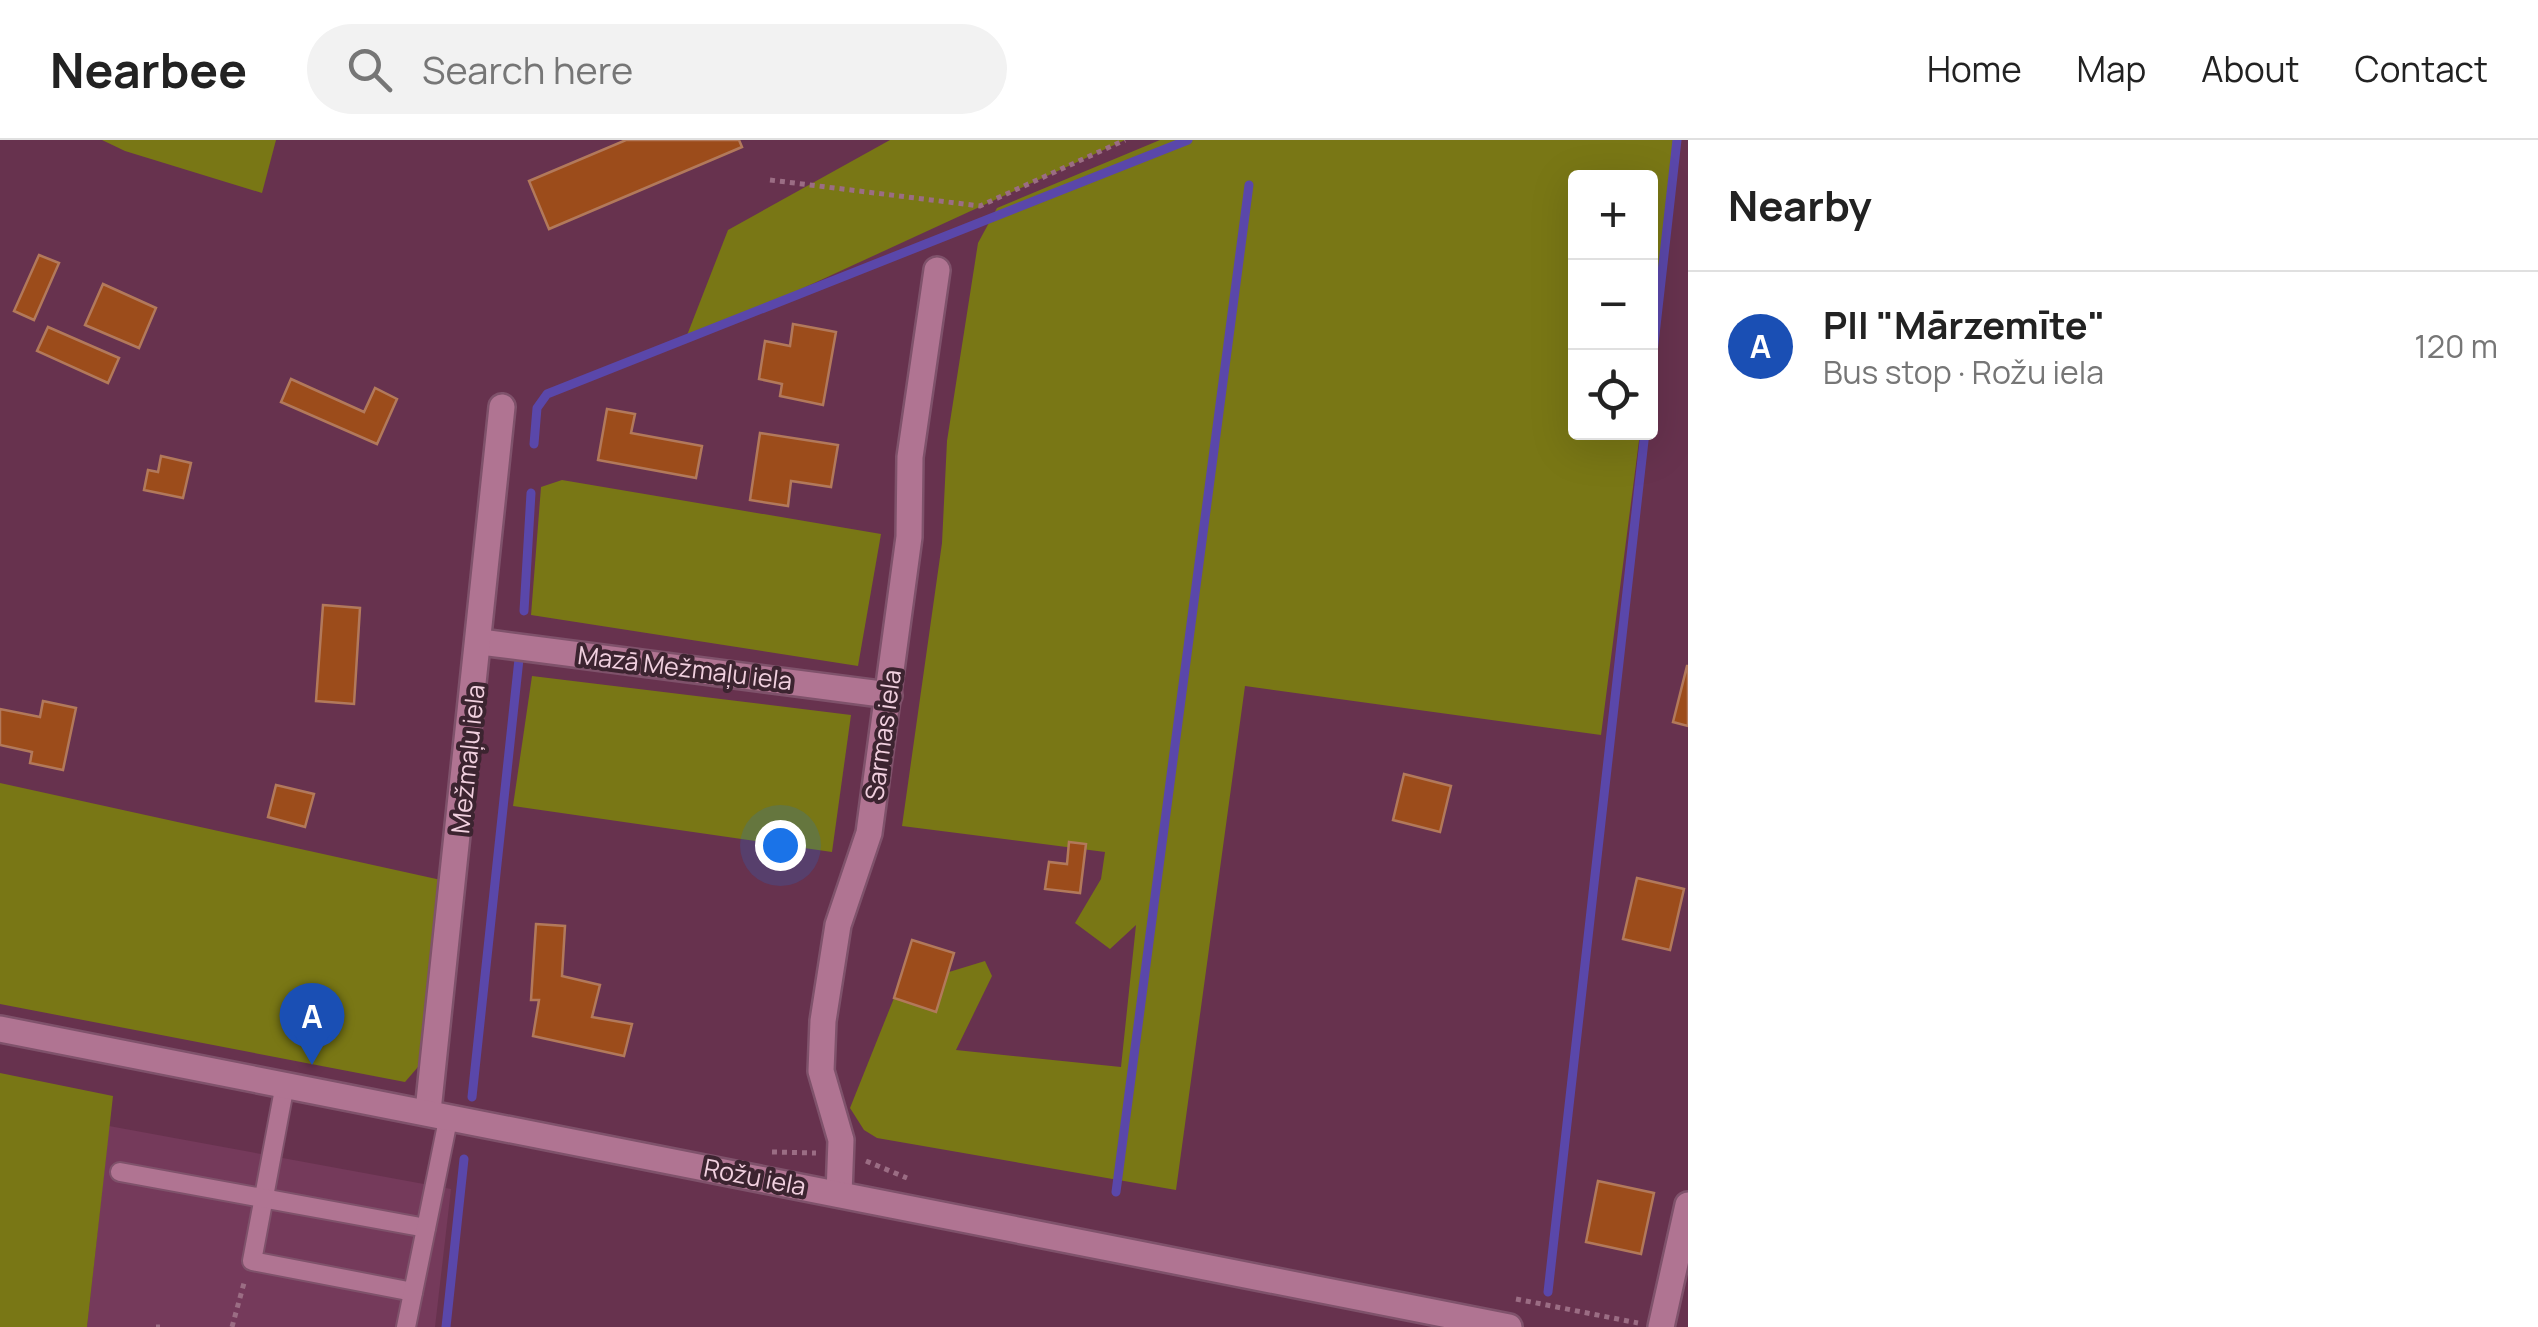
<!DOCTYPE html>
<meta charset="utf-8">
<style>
body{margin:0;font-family:Manrope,sans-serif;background:#f2f2f2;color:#222}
.controls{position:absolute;right:30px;top:30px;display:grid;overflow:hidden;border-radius:10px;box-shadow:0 10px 40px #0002}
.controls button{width:90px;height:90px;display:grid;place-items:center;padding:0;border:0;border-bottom:2px solid #e0e0e0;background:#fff;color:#222;font:50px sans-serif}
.you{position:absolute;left:780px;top:705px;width:35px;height:35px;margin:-25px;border:8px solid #fff;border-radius:50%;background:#1a73e8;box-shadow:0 0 0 15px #1a73e833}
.badge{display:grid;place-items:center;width:65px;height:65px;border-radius:50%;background:#0f766e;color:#fff;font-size:32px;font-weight:700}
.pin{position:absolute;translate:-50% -82px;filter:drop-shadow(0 2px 5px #0008)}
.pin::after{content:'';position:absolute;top:52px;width:35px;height:30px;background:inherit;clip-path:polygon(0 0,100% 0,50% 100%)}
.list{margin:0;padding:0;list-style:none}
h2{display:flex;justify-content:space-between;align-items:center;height:130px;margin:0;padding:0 40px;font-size:42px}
h2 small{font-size:32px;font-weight:400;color:#767676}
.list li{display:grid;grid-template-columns:65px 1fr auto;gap:30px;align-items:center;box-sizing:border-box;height:150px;padding:0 40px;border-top:2px solid #e0e0e0}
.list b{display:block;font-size:38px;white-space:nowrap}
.list p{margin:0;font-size:32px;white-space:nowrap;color:#767676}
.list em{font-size:32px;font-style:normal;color:#767676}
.icon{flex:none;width:55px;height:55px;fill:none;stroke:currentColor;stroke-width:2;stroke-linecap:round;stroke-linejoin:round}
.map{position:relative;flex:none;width:1688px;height:1187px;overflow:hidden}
header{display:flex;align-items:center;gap:60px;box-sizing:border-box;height:140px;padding:0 50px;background:#fff;border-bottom:2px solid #e0e0e0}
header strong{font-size:48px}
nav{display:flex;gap:55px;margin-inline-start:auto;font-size:35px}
.search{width:700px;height:90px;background:#f2f2f2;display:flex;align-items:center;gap:25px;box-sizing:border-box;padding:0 35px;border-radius:55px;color:#767676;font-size:38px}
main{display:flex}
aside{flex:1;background:#fff}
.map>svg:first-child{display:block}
.built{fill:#753a5b}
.green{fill:#797715}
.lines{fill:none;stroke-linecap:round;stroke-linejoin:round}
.stream{stroke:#5a47aa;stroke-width:9}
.building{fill:#9c4c1b;stroke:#b2795b;stroke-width:2.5}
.lane-casing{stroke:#7f526b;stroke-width:22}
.street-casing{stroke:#7f526b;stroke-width:30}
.secondary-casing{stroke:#7f526b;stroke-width:30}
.path{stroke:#9b6d84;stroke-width:5;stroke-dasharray:5 5;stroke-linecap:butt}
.lane{stroke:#b07492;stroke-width:18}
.street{stroke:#b07492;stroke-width:25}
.secondary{stroke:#b07492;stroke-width:25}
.labels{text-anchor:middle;stroke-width:8;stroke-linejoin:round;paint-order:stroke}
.street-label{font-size:25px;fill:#f1d0df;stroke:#3c2430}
</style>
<header>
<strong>Nearbee</strong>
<div class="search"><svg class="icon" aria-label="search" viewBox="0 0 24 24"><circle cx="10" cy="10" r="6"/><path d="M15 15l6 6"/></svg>Search here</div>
<nav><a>Home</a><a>Map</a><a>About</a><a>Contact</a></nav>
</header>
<main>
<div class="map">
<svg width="1688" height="1187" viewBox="0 0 1688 1187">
<rect width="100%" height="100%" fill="#67324e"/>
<path class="built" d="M109 986 451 1049 435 1187H87Z"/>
<g class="green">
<path d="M102 0H276L262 53 125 11Z"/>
<path d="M890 0H1125L684 203 728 90Z"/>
<path d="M1160 0H1677L1651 209 1650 38H1576V292L1640 293 1601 595 1245 546 1176 1050 877 998 864 990 850 968 894 858 936 871 949 832 985 821 992 836 956 910 1121 927 1136 785 1110 809 1075 783 1101 739 1105 712 902 686 942 403 947 301 978 103 997 68Z"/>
<path d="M562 340 881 394 858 526 531 475 541 347Z"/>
<path d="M532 536 851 575 832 712 513 666Z"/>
<path d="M0 643 441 740 424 920 405 942 0 864Z"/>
<path d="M0 933 113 956 87 1187H0Z"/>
</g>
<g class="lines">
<g class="stream">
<path d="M1650 239 1677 0"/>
<path d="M534 304 537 268 547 254 1188 0"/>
<path d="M524 471 531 353"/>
<path d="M472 957 519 519"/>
<path d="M1116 1052 1249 45"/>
<path d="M1548 1152 1645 292"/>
<path d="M446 1187 464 1019"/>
</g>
</g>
<g class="building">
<path d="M626 0H739L742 7 549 89 529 41Z"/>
<path d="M39 115 59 123 34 180 14 171Z"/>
<path d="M103 144 156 168 139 208 85 185Z"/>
<path d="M793 184 836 192 823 265 780 256 782 244 759 239 765 201 790 206Z"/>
<path d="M48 187 119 218 108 243 37 211Z"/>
<path d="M291 239 364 272 375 248 397 259 377 304 281 262Z"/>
<path d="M607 269 635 274 631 293 702 306 696 338 598 320Z"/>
<path d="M760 293 838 305 831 347 791 341 788 366 750 360Z"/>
<path d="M161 316 191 323 183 358 144 350 148 330 158 332Z"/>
<path d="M323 465 360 468 354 564 316 561Z"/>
<path d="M1687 526H1688V586L1673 582Z"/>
<path d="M43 561 76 568 63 630 30 623 32 612 0 605V569L40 577Z"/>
<path d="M1404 634 1451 646 1440 692 1393 680Z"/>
<path d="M276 645 314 654 305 687 268 677Z"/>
<path d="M1069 702 1086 704 1080 753 1045 749 1049 722 1067 724Z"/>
<path d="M1637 738 1684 749 1670 810 1623 799Z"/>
<path d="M536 784 565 786 562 836 600 845 592 877 632 884 624 916 533 896 539 860H531Z"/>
<path d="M912 800 954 813 936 872 894 858Z"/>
<path d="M1598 1041 1654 1053 1641 1114 1586 1102Z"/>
</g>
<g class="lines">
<defs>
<g id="lane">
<path d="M285 944 252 1121 413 1152"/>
<path d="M120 1032 426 1088"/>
<path d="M406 1187 449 975"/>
</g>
<g id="street">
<path d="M481 502 889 555"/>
<path d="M428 971 502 267"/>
<path d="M839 1054 841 1000 821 931 823 881 838 785 869 693 909 397 910 317 937 130"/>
<path d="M1661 1187 1688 1065"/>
</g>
<path id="secondary" d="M0 889 1509 1187"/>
</defs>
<use href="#lane" class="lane-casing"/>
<use href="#street" class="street-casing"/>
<use href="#secondary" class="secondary-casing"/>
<g class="path">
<path d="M770 40 980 66 1125 0"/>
<path d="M772 1012 816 1013"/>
<path d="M866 1021 907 1038"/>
<path d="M1516 1159 1638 1183"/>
<path d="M156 1187H160"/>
<path d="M232 1187 244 1143"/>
</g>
<use href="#lane" class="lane"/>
<use href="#street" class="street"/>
<use href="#secondary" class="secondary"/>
</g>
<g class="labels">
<g class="street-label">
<text transform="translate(685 528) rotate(7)" y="9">Mazā Mežmaļu iela</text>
<text transform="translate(883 595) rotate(-82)" y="9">Sarmas iela</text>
<text transform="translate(468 619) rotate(-84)" y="9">Mežmaļu iela</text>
<text transform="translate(755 1037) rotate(11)" y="9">Rožu iela</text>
</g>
</g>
</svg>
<div class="controls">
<button>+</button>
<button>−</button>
<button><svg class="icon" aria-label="locate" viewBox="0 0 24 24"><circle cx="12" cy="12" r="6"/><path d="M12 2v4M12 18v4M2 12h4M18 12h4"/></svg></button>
</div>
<div class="you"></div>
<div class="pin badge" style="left:312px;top:925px;background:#1a4fb4">A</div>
</div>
<aside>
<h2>Nearby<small></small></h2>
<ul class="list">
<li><span class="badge" style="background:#1a4fb4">A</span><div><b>PII &quot;Mārzemīte&quot;</b><p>Bus stop · Rožu iela</p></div><em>120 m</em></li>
</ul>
</aside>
</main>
